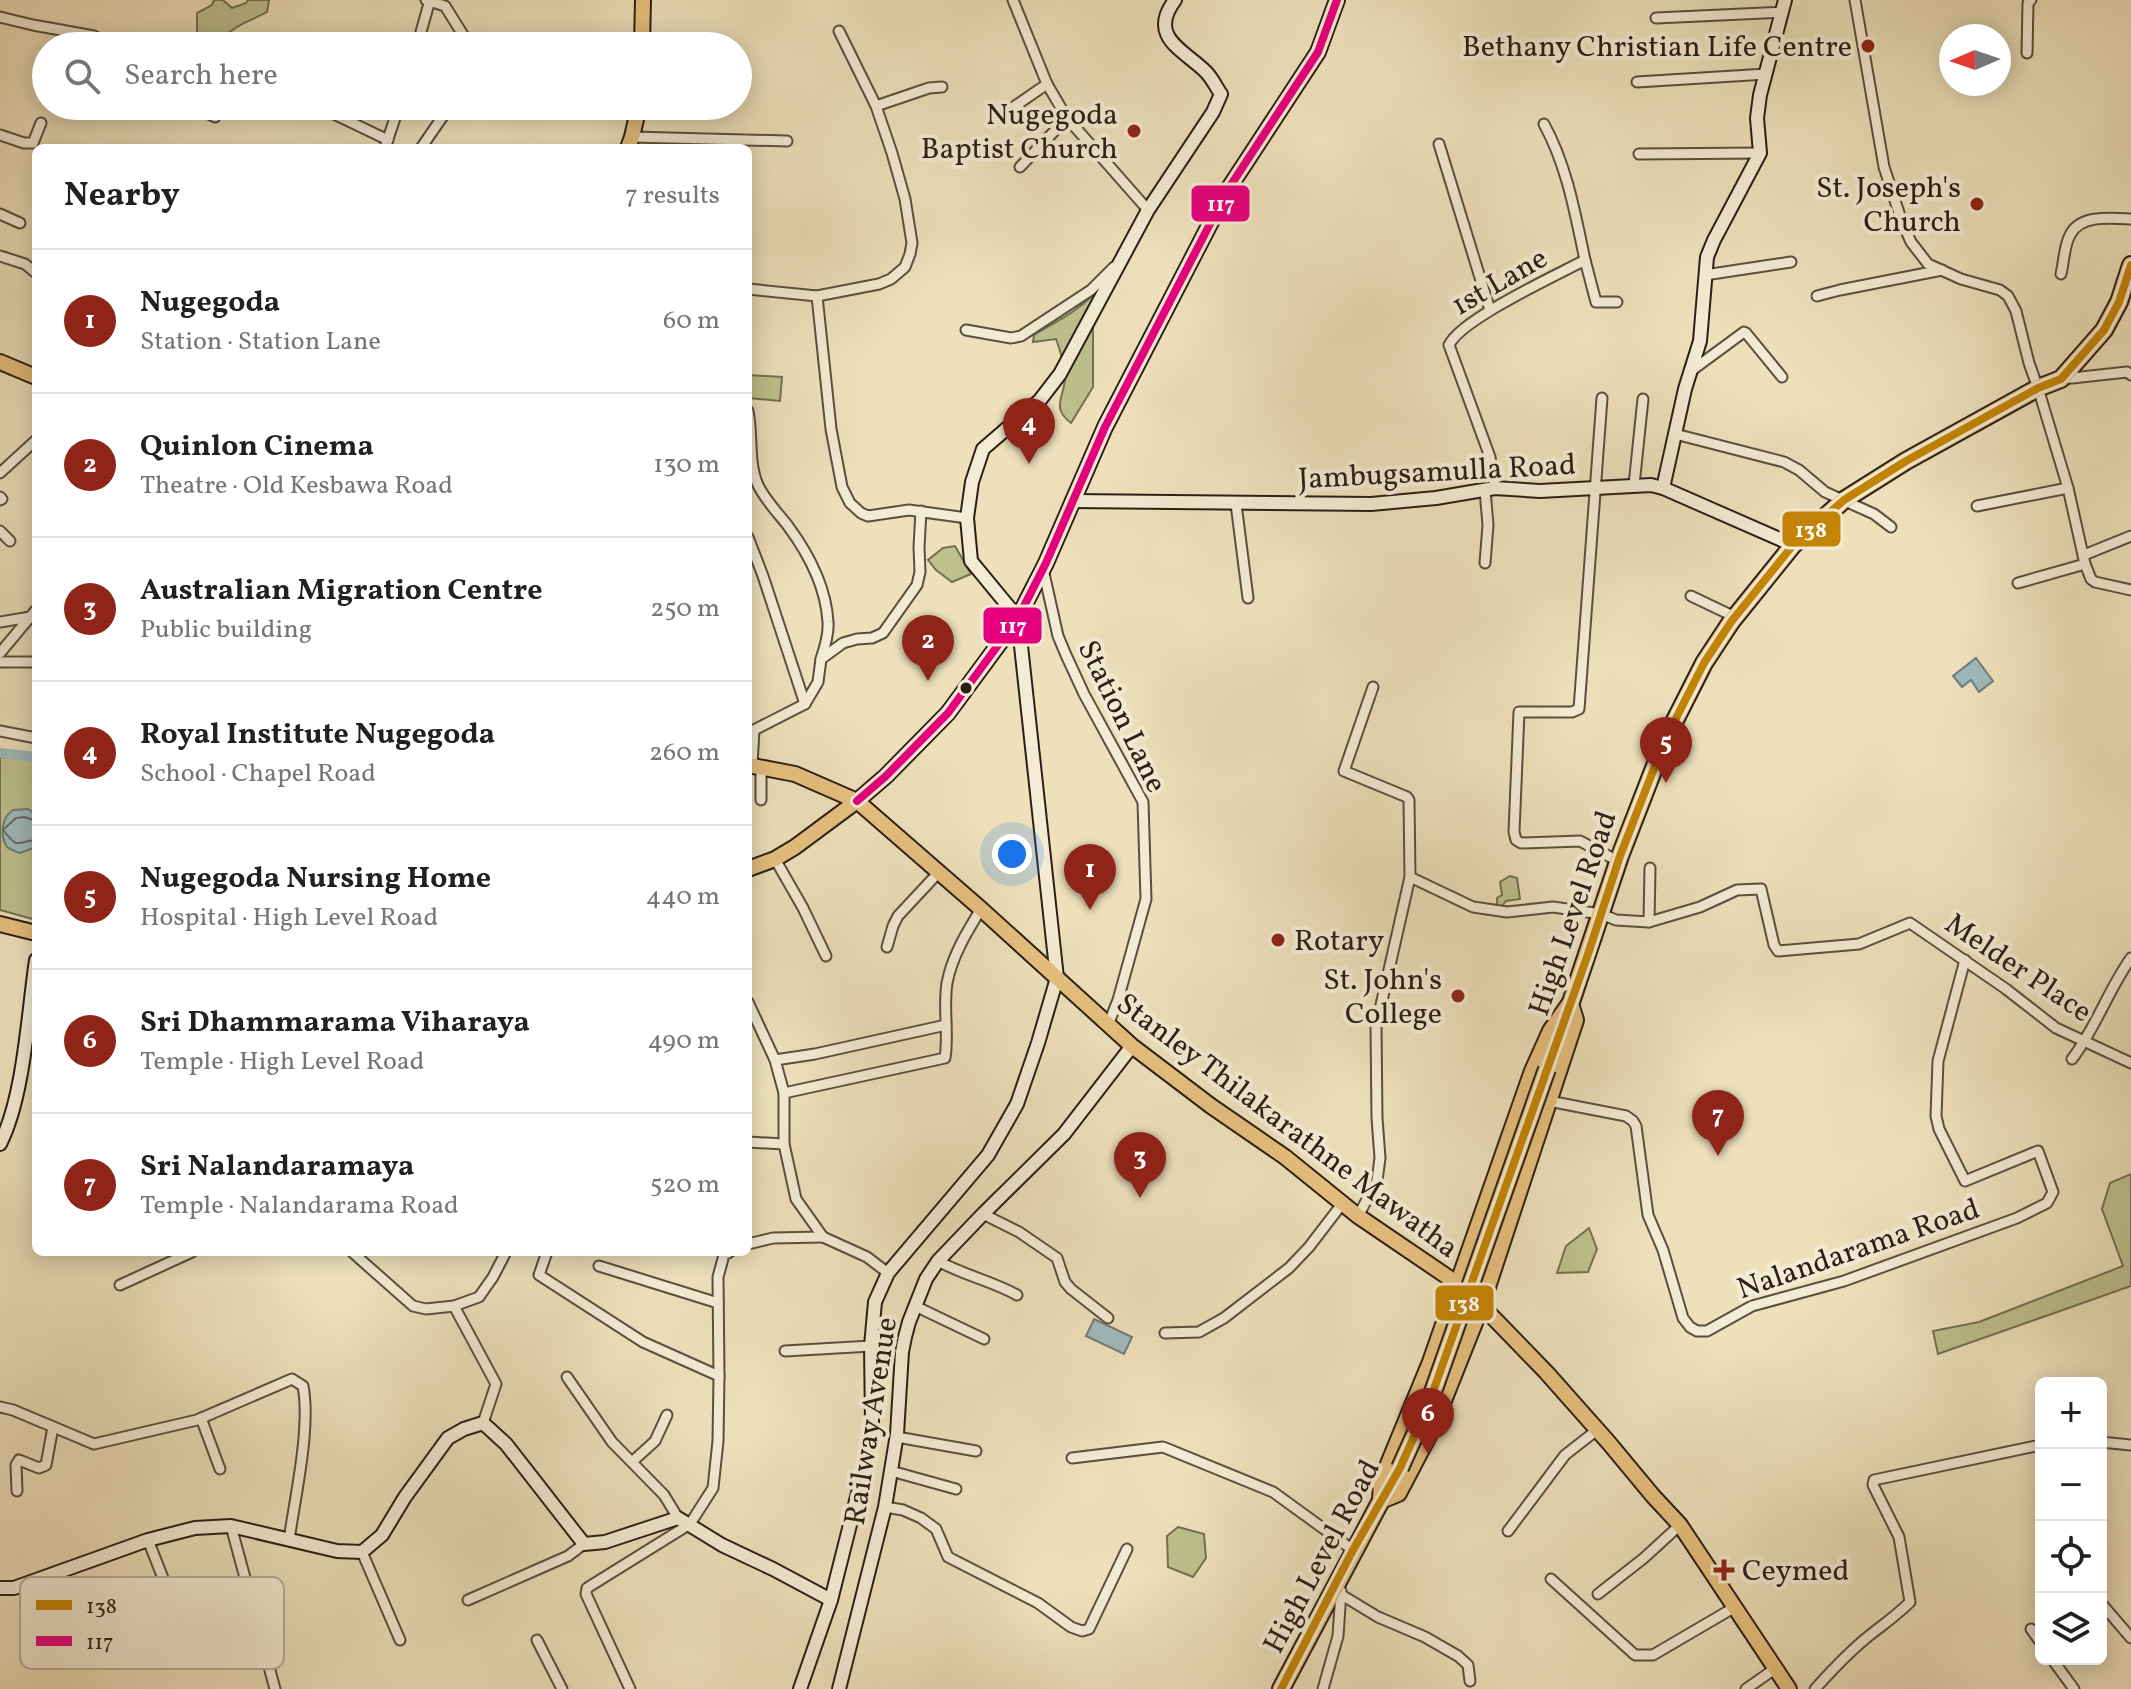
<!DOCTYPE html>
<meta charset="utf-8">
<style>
body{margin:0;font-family:Vollkorn,serif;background:#f6f6f6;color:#202124}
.controls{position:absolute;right:24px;bottom:24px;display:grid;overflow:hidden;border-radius:12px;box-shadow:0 4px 20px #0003}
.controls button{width:72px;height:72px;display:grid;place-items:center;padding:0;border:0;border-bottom:2px solid #e0e0e0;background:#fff;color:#202124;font:40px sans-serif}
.compass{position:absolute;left:1939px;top:24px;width:72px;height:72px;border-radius:50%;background:#fff;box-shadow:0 4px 20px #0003;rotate:268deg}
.you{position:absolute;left:1012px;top:854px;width:28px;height:28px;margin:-20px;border:6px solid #fff;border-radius:50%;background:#1a73e8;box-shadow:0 0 0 12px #1a73e833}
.badge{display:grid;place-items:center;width:52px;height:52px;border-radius:50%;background:#8f2418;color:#fff;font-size:26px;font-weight:700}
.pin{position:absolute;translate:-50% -66px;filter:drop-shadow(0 2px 4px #0008)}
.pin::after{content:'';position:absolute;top:42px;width:28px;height:24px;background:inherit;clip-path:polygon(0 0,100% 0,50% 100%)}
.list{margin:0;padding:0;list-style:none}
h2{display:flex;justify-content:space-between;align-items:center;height:104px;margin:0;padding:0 32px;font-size:34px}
h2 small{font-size:26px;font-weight:400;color:#757577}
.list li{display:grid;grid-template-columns:52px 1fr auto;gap:24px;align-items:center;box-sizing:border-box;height:144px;padding:0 32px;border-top:2px solid #e0e0e0}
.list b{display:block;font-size:30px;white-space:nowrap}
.list p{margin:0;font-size:26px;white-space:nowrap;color:#757577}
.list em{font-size:26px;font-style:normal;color:#757577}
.icon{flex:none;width:44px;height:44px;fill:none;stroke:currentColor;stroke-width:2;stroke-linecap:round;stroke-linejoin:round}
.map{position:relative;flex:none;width:2131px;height:1689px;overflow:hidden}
.search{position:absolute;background:#fff;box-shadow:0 4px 20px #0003;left:32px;top:32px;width:720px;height:88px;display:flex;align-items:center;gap:20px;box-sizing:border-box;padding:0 28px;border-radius:44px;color:#757577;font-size:30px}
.panel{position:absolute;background:#fff;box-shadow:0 4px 20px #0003;left:32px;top:144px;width:720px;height:1112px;border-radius:12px}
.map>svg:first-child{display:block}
.green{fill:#bdc18d;stroke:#747052;stroke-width:2}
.water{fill:#9fbabc;stroke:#717c7a;stroke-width:2}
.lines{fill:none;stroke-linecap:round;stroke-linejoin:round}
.shore{stroke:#666c69;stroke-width:2}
.canal{stroke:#9fbabc;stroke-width:10}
.street-casing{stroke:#5c4e3f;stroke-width:13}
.secondary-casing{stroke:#2c1e16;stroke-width:16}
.primary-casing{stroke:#2c1e16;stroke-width:18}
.highway-casing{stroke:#2c1e16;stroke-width:20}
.street{stroke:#f3ebd3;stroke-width:9}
.secondary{stroke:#f3ebd3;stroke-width:12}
.primary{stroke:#e6c07e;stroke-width:14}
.highway{stroke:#e6c07e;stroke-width:16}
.highway-bridge-casing{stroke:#2c1e16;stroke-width:20;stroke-linecap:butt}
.highway-bridge{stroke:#e6c07e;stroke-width:16}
.bus-1-casing{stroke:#f3ebd3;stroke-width:14}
.bus-2-casing{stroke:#f3ebd3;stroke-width:14}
.bus-1{stroke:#c48406;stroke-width:8}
.bus-2{stroke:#e5007d;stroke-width:8}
.poi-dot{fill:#8f2418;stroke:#f3ebd3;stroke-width:3}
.bus-dot{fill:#2c1e16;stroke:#f3ebd3;stroke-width:3}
.labels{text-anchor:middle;stroke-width:8;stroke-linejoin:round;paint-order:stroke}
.poi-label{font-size:30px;fill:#2c1e16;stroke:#f3ebd3;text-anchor:end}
.street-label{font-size:30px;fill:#2c1e16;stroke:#f3ebd3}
.key{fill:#f3ebd3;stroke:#b7ae9a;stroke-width:2}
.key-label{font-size:22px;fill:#2c1e16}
.line-badge{stroke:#f3ebd3;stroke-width:3}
.badge-label{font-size:22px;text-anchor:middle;font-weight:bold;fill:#fff}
</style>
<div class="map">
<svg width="2131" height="1689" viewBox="0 0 2131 1689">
<rect width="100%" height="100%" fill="#ede0bb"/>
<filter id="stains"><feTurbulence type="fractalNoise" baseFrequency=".0025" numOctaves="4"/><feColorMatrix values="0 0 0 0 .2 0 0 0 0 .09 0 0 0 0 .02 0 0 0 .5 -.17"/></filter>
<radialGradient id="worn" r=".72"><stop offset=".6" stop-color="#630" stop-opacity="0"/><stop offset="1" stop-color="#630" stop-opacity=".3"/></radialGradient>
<g class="green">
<path d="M214 0H223L232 8 246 3 248 0H269L267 12C251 21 239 23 226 35V44L210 43 197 32V13L212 5Z"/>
<path d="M1093 295V387L1071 423C1050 407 1065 397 1065 377 1064 363 1061 352 1056 339L1033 342 1034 335C1055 322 1075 313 1093 295Z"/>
<path d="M748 375 782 377 780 401 748 398Z"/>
<path d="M955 546 971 574 952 582 936 570 928 560 943 548Z"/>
<path d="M0 757 36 760V920L0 910Z"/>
<path d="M1510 876 1517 878 1520 899 1506 901 1502 906H1497V898L1502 895 1500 882Z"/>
<path d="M2131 1174V1286L1938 1354 1933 1331 1979 1322 2123 1266 2102 1209 2110 1183Z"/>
<path d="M1589 1228 1597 1249 1588 1272 1557 1273 1566 1246Z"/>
<path d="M1178 1527 1204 1534 1206 1558 1193 1577 1168 1567 1167 1536Z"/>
</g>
<g class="water">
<path d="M1976 658 1993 681 1979 692 1971 680 1962 687 1953 676Z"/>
<path d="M28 809 36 815V847L20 853C18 853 8 848 7 847 0 836 1 818 13 810Z"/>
<path d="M1094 1319 1132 1337 1124 1354 1086 1336Z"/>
</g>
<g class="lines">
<path class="shore" d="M36 821 25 817 16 818 3 830C19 850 15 842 36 840"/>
<path class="canal" d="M0 753 36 757"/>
<defs>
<g id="street">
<path d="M426 0 445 6 470 46"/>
<path d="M1013 0 1047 84 1067 118 1148 210"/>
<path d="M1855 0 1884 167 1902 222 1911 242 1928 264 1961 279 2000 290 2008 296 2016 311 2029 363 2038 388 2068 488 2085 564 2091 579 2095 582 2131 590"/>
<path d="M0 17 33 25 94 36 108 46"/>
<path d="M1656 18 1783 12"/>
<path d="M417 46 430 0"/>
<path d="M2027 53 2028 3 2031 0"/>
<path d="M1637 82 1766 74"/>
<path d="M192 106 215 117"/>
<path d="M317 106 388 140"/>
<path d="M876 106 929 88 942 87"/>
<path d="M1005 113 1047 84"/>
<path d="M0 135 24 143H33L41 123"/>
<path d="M632 137 787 141"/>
<path d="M1439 144 1490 310"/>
<path d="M385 148 399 106"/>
<path d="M421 148 450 106"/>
<path d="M1639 154 1760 153"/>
<path d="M1020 167 1067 118"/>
<path d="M0 214 20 223"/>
<path d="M0 256 25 264 36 273"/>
<path d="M1585 260 1596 302H1617"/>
<path d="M2061 274C2064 262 2064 246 2070 235 2080 214 2112 218 2131 219"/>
<path d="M1705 275 1791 262"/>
<path d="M748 289 817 296 879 284 891 279 905 267 910 254 912 243 905 199 892 153 876 106 839 31"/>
<path d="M817 296 831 429 842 487 850 503 861 513 868 516 909 510 967 518"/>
<path d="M1817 296 1840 290 1942 270"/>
<path d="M966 330 1011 338 1021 336 1091 290 1114 267"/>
<path d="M1691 371 1744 332 1746 333 1782 377"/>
<path d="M2063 379 2127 372 2131 375"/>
<path d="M1602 398 1579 709 1572 712H1519L1514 832 1516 840 1521 843 1580 841 1618 861"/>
<path d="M748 411C753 435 748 463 758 485 765 500 778 513 788 526 808 553 826 587 828 622 829 634 825 647 821 659"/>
<path d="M1675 434 1784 462 1799 470 1825 492 1874 514 1891 527"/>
<path d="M0 473 36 440"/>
<path d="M1634 485 1643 399"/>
<path d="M1495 488 1490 457 1449 345C1461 319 1557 275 1585 260 1575 213 1567 166 1544 124"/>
<path d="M0 497 2 499 0 500"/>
<path d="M1236 504 1248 598"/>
<path d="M1977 506 2068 488"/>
<path d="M0 531 10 541"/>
<path d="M748 537 763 576 805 704"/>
<path d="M2084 555 2131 536"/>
<path d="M1485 563 1488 525 1485 490"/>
<path d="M1043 569 1058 636 1066 655 1084 694 1143 802 1146 899 1118 1000 1108 1025"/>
<path d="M2018 583 2085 564"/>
<path d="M1691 596 1735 617"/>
<path d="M0 622 30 617"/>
<path d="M0 653 36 610"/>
<path d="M0 662H36"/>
<path d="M0 731 36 738"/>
<path d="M752 765 754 730 805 704 818 682 821 659 843 643 857 639 872 638 883 633 917 585 920 572 919 547 921 511"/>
<path d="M761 800V767"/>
<path d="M775 859 803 908 826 956"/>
<path d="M1410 877 1473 907 1507 912 1553 907 1601 914 1616 920 1649 922 1700 907 1737 890 1761 889 1774 945 1778 951 1859 944 1910 923 2006 989 2056 1028 2131 1063"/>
<path d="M1649 922 1650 868"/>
<path d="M887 947 893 926 898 916 939 872"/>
<path d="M748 1002 775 1060 784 1093V1144L796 1199 823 1237 867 1257 888 1273"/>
<path d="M2072 1059C2096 1028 2108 990 2131 958"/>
<path d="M775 1060 815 1054 946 1025"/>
<path d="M784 1093 945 1058C949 1034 943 1008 947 983 952 956 967 932 981 909"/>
<path d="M1549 1101 1626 1116 1633 1121 1636 1126 1648 1215 1663 1250 1683 1318 1690 1327 1697 1331H1707L1752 1306 1844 1281 2017 1218 2047 1203 2053 1192 2038 1151 1965 1181 1939 1129 1936 1116 1938 1061 1965 960"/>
<path d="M748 1142 784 1144"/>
<path d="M983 1214 1019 1232 1057 1258 1065 1282 1071 1289 1108 1318"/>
<path d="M1358 1216 1377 1181 1380 1158 1377 1118 1376 1027 1410 877 1409 800 1407 797 1344 771 1373 687"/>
<path d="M748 1244 773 1238 823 1237"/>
<path d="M352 1252 413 1306 426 1309 454 1306 479 1297 493 1277 506 1252"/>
<path d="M547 1252 539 1275 643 1342 719 1376"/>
<path d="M938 1261C963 1275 992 1281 1017 1295"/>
<path d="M599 1266 718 1303"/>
<path d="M120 1285 192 1252"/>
<path d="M454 1306 496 1384 483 1423"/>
<path d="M915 1306 984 1339"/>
<path d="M1165 1333 1199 1332 1224 1318 1289 1268 1309 1247 1342 1204"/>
<path d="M785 1351 871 1346"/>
<path d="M567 1377 612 1442 664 1495 678 1518"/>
<path d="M0 1407 13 1410 94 1444 197 1420 292 1379 303 1386C311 1428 295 1497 289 1540"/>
<path d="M201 1418 220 1469"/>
<path d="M897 1437 976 1451"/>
<path d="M2101 1442 2131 1445"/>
<path d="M1072 1458 1163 1447 1273 1492 1353 1550"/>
<path d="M633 1461 655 1441 667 1415"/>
<path d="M891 1471 956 1489"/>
<path d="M17 1491 16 1465 19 1460 39 1468 46 1465 53 1427"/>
<path d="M885 1507 903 1510 921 1518 936 1529 948 1557 1038 1603 1071 1627 1082 1631 1089 1629 1127 1549"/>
<path d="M231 1526 275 1689"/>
<path d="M1508 1531 1565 1455 1597 1430"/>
<path d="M148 1540 181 1624"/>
<path d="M362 1552 400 1640"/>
<path d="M1551 1579 1635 1655H1653L1735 1607"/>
<path d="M1340 1594 1378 1617 1425 1637 1458 1656 1468 1665 1470 1681"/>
<path d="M1598 1594 1644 1558 1680 1525"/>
<path d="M468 1600 568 1556 584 1544"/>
<path d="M2101 1603 2131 1638"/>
<path d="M2031 1629 2041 1643"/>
<path d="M537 1640 562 1689"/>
<path d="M2052 1659 2074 1689"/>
<path d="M630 1689 586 1594 587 1588 690 1524 713 1488 718 1441 719 1376 718 1277 724 1255 730 1252"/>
<path d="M1323 1689 1338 1636 1341 1591"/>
<path d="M1746 1689 1776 1668"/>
<path d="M1815 1689C1832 1670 1850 1651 1870 1635 1884 1624 1897 1615 1910 1602L1899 1537 1873 1485 1874 1480 2041 1445"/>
</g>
<g id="secondary">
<path d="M1663 488 1685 389 1700 341 1707 257 1714 240 1760 153 1757 118 1760 95 1785 0"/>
<path d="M1072 501 1371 504 1436 498 1495 488 1540 491 1651 485 1663 488 1793 545"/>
<path d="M0 1144C24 1097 28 1014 36 960"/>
<path d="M0 1588H14L148 1540 195 1528 231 1526 337 1551 362 1552 382 1535 405 1497 448 1438 464 1429 483 1423 506 1444 584 1544 605 1542 678 1518 722 1545 773 1569 831 1600"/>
<path d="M800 1689 831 1600 863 1473 872 1422 871 1346 875 1302 888 1273 988 1155 1017 1104 1038 1043 1057 978 1018 618 971 561 967 518 972 482 983 449 1040 400 1060 374 1148 210 1213 112 1221 94C1216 87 1212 78 1206 72 1184 50 1147 37 1175 0"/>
<path d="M839 1689 885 1507 897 1434 902 1352 905 1337 909 1322 926 1279 938 1261 983 1214 1064 1134 1132 1046"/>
</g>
<g id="primary">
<path d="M642 46 643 0"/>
<path d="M628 148 632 137 639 106"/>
<path d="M0 362 36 377"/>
<path d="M748 765 795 774 857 801 981 909 1132 1046 1211 1106 1285 1157 1358 1216 1458 1284 1481 1305 1546 1372 1609 1443 1653 1496 1680 1525 1789 1689"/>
<path d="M748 869 775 859 795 847 857 801 886 776 948 713 1018 618 1046 563 1105 427 1227 191 1318 52 1337 0"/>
<path d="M0 924 36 933"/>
</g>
<g id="highway">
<path d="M1570 1004 1575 1020 1481 1305 1432 1428 1398 1493 1381 1500 1382 1481 1431 1362 1533 1071 1551 1031Z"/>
<path d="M1568 1011 1620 856 1665 740 1704 663 1731 622 1793 545 1844 500 1906 461 2038 388 2061 379 2104 330 2119 302 2131 265"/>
<path d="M1547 1069 1560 1033"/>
<path d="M1281 1689 1385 1493"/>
</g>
</defs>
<use href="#street" class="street-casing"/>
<use href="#secondary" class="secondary-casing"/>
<use href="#primary" class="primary-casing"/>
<use href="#highway" class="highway-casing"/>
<use href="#street" class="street"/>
<use href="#secondary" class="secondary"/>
<use href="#primary" class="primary"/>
<use href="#highway" class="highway"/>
<defs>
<path id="highway-bridge" d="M1400 1468 1429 1403 1547 1069"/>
</defs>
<use href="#highway-bridge" class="highway-bridge-casing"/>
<use href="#highway-bridge" class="highway-bridge"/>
<defs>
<path id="bus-1" d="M1281 1689 1353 1550 1400 1468 1429 1403 1588 954 1620 856 1665 740 1704 663 1731 622 1793 545 1844 500 1906 461 2038 388 2061 379 2104 330 2119 302 2131 265"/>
<path id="bus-2" d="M857 801 886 776 948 713 1018 618 1046 563 1105 427 1227 191 1318 52 1337 0"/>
</defs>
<use href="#bus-1" class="bus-1-casing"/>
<use href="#bus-2" class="bus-2-casing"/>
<use href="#bus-1" class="bus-1"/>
<use href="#bus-2" class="bus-2"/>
</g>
<g class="poi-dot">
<circle cx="1868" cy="46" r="8"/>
<circle cx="1134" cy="131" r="8"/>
<circle cx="1977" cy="204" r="8"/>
<circle cx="1278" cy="940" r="8"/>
<circle cx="1458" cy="996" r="8"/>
<path d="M1720 1558h8v8h8v8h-8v8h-8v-8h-8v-8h8z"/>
</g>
<circle class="bus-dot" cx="966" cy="688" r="7"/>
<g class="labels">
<g class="poi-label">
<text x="1852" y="56">Bethany Christian Life Centre</text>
<text x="1118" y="124">Nugegoda<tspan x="1118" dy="34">Baptist Church</tspan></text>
<text x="1961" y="197">St. Joseph's<tspan x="1961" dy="34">Church</tspan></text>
<text x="1294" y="950" text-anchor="start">Rotary</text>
<text x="1442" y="989">St. John's<tspan x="1442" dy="34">College</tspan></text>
<text x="1742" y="1580" text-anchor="start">Ceymed</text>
</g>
<g class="street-label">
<text transform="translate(1499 281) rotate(-30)" y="10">1st Lane</text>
<text transform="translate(1437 471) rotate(-3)" y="10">Jambugsamulla Road</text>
<text transform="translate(1123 716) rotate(64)" y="10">Station Lane</text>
<text transform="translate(1572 913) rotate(-71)" y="10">High Level Road</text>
<text transform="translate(2019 967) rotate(34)" y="10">Melder Place</text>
<text transform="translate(1288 1125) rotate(37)" y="10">Stanley Thilakarathne Mawatha</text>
<text transform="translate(1858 1248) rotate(-19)" y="10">Nalandarama Road</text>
<text transform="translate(870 1421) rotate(-81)" y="10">Railway Avenue</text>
<text transform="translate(1321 1556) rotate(-62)" y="10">High Level Road</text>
</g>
</g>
<rect x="20" y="1577" width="264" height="92" rx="12" class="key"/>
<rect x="36" y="1600" width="36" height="10" fill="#c48406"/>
<rect x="36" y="1636" width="36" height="10" fill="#e5007d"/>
<g class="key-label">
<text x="86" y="1613">138</text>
<text x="86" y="1649">117</text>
</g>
<g class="line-badge">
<rect x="1190" y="184" width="61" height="39" rx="8" fill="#e5007d"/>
<rect x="1781" y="510" width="61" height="38" rx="8" fill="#c48406"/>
<rect x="982" y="606" width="61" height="39" rx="8" fill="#e5007d"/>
<rect x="1434" y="1284" width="61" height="38" rx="8" fill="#c48406"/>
</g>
<g class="badge-label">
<text x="1221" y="211">117</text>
<text x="1811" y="537">138</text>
<text x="1013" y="633">117</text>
<text x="1464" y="1311">138</text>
</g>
<rect width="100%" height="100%" filter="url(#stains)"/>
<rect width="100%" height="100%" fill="url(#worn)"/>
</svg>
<div class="controls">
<button>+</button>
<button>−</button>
<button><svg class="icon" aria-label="locate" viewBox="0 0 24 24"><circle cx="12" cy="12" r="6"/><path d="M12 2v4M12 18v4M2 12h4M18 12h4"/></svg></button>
<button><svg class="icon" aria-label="layers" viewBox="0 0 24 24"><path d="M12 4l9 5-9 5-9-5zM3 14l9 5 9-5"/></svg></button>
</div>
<svg class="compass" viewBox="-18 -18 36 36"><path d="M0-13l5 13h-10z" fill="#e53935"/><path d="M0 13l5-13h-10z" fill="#757577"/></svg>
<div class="you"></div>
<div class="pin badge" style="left:1090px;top:910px">1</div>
<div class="pin badge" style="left:928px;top:681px">2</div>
<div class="pin badge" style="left:1140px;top:1198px">3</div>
<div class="pin badge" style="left:1029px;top:464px">4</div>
<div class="pin badge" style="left:1666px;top:783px">5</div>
<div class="pin badge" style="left:1428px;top:1454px">6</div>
<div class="pin badge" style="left:1718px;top:1156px">7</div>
<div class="search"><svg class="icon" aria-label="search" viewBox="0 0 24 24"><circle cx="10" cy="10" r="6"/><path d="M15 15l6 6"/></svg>Search here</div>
<section class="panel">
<h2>Nearby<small>7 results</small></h2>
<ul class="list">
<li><span class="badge">1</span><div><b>Nugegoda</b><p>Station · Station Lane</p></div><em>60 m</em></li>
<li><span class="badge">2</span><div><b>Quinlon Cinema</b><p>Theatre · Old Kesbawa Road</p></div><em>130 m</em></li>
<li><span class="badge">3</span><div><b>Australian Migration Centre</b><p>Public building</p></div><em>250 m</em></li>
<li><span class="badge">4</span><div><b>Royal Institute Nugegoda</b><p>School · Chapel Road</p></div><em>260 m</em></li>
<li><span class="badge">5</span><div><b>Nugegoda Nursing Home</b><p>Hospital · High Level Road</p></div><em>440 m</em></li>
<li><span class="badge">6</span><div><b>Sri Dhammarama Viharaya</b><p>Temple · High Level Road</p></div><em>490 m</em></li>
<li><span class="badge">7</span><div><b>Sri Nalandaramaya</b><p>Temple · Nalandarama Road</p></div><em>520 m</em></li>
</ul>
</section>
</div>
